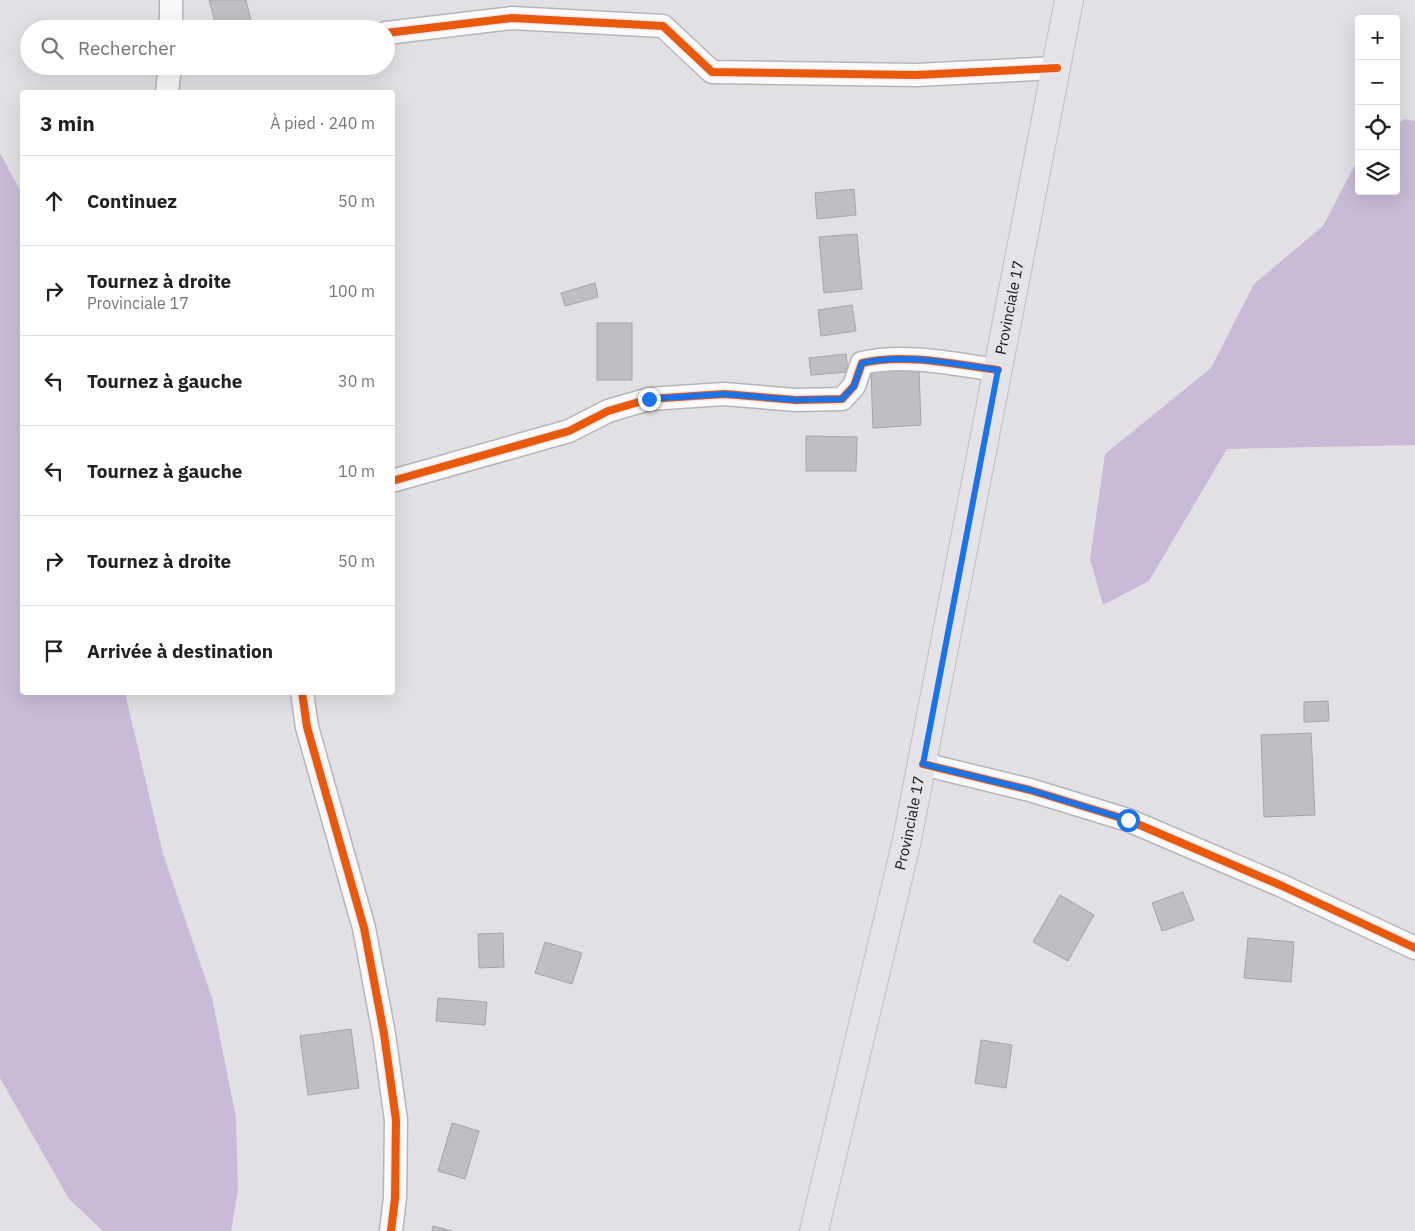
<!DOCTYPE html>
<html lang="fr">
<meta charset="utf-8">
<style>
body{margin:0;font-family:"IBM Plex Sans",sans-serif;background:#f2f2f2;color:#202124}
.controls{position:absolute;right:15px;top:15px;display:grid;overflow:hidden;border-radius:5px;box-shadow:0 5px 20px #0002}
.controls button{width:45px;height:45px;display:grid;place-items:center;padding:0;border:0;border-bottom:1px solid #e0e0e0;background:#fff;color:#202124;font:25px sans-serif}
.stop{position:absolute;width:15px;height:15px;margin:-11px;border:4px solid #1a73e8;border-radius:50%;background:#fff}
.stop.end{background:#1a73e8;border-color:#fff;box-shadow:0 1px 5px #0008}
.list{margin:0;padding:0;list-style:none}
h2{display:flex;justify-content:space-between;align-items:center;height:65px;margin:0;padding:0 20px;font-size:21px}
h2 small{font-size:16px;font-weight:400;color:#757577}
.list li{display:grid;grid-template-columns:32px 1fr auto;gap:15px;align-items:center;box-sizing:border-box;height:90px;padding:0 20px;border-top:1px solid #e0e0e0}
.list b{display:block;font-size:19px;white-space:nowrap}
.list p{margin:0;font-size:16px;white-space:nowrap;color:#757577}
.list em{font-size:16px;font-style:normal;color:#757577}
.icon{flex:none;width:28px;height:28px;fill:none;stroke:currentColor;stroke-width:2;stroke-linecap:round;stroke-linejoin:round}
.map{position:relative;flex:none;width:1415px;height:1231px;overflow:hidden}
.search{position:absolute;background:#fff;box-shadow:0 5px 20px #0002;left:20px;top:20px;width:375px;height:55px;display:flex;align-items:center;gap:12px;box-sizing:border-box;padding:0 18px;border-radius:28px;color:#757577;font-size:19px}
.panel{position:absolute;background:#fff;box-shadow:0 5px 20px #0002;left:20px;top:90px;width:375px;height:605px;border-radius:5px}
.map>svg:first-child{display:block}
.forest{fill:#c9bbd8}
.building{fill:#c0bec3;stroke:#a6a4a7}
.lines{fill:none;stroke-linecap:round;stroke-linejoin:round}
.minor-casing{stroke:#b7b5b9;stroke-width:25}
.primary-casing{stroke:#bdbcbe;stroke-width:30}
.minor{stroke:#fbfafb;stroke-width:22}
.primary{stroke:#e5e3e8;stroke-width:28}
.cycleway-casing{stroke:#f0eaf5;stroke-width:11}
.cycleway{stroke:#e8590c;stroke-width:8}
.route{stroke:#1a73e8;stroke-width:6}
.labels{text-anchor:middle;stroke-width:5;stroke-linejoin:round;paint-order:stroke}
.street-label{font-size:15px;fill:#151417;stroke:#f0eaf5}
</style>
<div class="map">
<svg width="1415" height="1231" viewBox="0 0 1415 1231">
<rect width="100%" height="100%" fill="#e2e0e5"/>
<g class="forest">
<path d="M1404 119 1415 121V445L1227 449 1149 581 1103 605 1090 559 1105 454 1211 368 1254 284 1323 226 1359 157V191H1396V125Z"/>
<path d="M0 153 22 194V692L125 693 163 854 212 998 236 1118 238 1190 231 1231H103L69 1199 0 1078Z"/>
</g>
<g class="building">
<path d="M209 0H246L253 29H217Z"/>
<path d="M854 189 856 215 817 219 815 193Z"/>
<path d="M857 234 862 289 824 293 819 237Z"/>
<path d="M595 283 598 297 565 306 561 293Z"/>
<path d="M852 305 856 331 821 336 818 310Z"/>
<rect x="597" y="323" width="35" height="57"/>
<path d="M846 354 848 372 811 375 809 358Z"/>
<path d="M919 370 921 425 873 428 871 372Z"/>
<path d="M806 436 857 437 856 471H806Z"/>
<path d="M1328 701 1329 721 1304 722V702Z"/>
<path d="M1311 733 1315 815 1264 817 1261 735Z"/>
<path d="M1183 892 1194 920 1162 931 1152 903Z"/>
<path d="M1060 895 1094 915 1068 961 1033 942Z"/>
<path d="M503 933 504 967 479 968 478 934Z"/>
<path d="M1248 938 1294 942 1291 982 1244 978Z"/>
<path d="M545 942 582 953 572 984 535 973Z"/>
<path d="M438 998 487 1002 485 1025 436 1021Z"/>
<path d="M351 1029 359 1088 308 1095 300 1036Z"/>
<path d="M981 1040 1012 1045 1006 1088 975 1083Z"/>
<path d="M452 1123 479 1131 465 1179 438 1171Z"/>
<path d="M433 1226 452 1231H432Z"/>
</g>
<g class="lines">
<defs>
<g id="minor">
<path d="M171 29V0"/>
<path d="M386 33 512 18 663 26 712 72 916 75 1057 68"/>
<path d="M167 92 170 66"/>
<path d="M392 481 569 431 608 411 649 399 724 394 796 400 842 399 854 386 862 363C906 353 953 364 998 370"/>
<path d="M302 692 307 727 364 928 384 1034 396 1120 395 1198 391 1231"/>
<path d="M923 764 1030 790 1128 820 1280 885 1415 948"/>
</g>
<g id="primary">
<path id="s1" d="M814 1231 907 840 1069 0"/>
</g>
</defs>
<use href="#minor" class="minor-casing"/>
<use href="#primary" class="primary-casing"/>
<use href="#minor" class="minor"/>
<use href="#primary" class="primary"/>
<defs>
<g id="cycleway">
<path d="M386 33 512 18 663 26 712 72 916 75 1057 68"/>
<path d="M392 481 569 431 608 411 649 399 724 394 796 400 842 399 854 386 862 363C906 353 953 364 998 370"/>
<path d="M302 692 307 727 364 928 384 1034 396 1120 395 1198 391 1231"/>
<path d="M923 764 1030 790 1128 820 1280 885 1415 948"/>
</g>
</defs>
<use href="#cycleway" class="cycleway-casing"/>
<use href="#cycleway" class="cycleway"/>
</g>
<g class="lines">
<path class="route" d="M649 399 724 394 796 400 842 399 854 386 862 363C906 353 953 364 998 370L923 764 1030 790 1128 820"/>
</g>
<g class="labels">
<g class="street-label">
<text dy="5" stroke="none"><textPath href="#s1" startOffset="944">Provinciale 17</textPath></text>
<text dy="5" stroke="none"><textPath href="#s1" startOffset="419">Provinciale 17</textPath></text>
</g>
</g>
</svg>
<div class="controls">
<button>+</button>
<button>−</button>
<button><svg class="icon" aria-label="locate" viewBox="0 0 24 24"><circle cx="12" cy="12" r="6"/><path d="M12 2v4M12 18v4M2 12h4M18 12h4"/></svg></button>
<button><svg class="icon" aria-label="layers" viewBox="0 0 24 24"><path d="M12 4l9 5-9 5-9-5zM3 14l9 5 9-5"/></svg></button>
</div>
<div class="stop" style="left:1128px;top:820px"></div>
<div class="stop end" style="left:649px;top:399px"></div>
<div class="search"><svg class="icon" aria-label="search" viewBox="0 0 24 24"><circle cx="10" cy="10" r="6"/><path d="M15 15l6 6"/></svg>Rechercher</div>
<section class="panel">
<h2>3 min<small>À pied · 240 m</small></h2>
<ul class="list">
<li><svg class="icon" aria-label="ahead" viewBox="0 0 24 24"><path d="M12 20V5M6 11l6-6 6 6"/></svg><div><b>Continuez</b></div><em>50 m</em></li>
<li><svg class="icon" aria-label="right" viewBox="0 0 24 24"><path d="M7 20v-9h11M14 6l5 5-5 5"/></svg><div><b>Tournez à droite</b><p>Provinciale 17</p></div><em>100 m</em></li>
<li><svg class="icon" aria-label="left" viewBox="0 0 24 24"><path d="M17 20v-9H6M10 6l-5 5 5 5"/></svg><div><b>Tournez à gauche</b></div><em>30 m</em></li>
<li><svg class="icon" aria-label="left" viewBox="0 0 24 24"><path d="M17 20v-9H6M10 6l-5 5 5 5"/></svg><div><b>Tournez à gauche</b></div><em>10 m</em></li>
<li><svg class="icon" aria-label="right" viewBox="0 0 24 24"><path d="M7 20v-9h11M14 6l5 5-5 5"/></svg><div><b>Tournez à droite</b></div><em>50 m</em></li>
<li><svg class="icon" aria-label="arrive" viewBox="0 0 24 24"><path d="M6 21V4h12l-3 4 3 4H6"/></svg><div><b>Arrivée à destination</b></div></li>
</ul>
</section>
</div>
